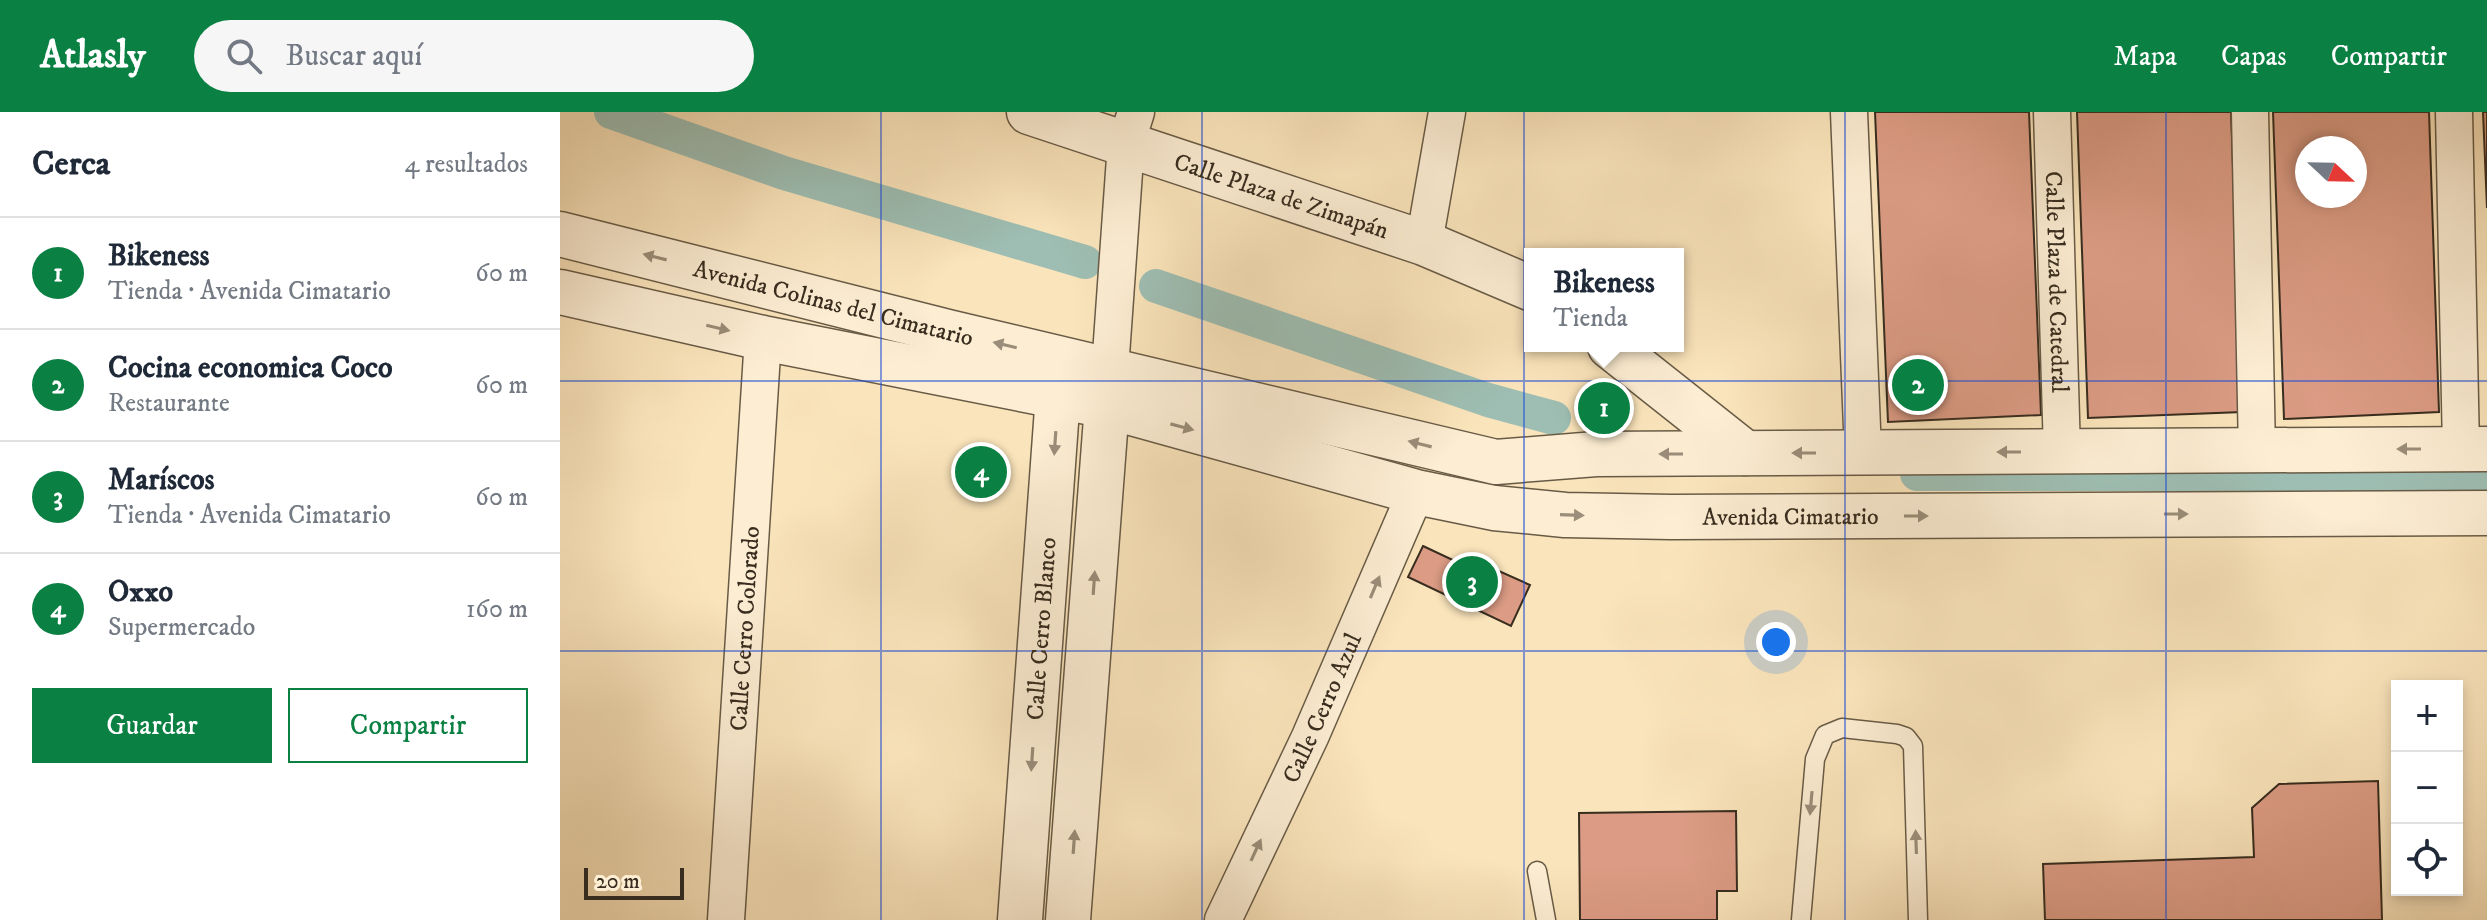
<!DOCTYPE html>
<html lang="es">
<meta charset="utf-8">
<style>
body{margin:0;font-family:"IM FELL DW Pica",serif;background:#f6f6f7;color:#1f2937}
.controls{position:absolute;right:24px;bottom:24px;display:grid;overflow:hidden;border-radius:0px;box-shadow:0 4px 12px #0003}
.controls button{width:72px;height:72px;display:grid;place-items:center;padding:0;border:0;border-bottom:2px solid #e0e1e3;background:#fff;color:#1f2937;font:40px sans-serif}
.compass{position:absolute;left:1735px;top:24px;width:72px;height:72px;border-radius:50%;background:#fff;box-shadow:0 4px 12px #0003;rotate:112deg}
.scale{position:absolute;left:24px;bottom:20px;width:100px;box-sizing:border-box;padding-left:8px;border:4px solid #382d1f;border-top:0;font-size:22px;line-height:28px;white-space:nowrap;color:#382d1f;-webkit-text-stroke:6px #fcedd3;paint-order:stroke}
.you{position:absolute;left:1216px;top:530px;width:28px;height:28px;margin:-20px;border:6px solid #fff;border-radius:50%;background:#1a73e8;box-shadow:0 0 0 12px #1a73e833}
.badge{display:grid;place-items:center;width:52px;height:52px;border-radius:50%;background:#0b8043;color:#fff;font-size:26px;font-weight:700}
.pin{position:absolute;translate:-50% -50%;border:4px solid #fff;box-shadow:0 2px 8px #0006}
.popup{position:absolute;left:964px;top:136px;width:160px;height:104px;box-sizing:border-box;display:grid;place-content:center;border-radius:0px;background:#fff;filter:drop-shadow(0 2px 6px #0005);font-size:26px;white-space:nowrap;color:#747a83}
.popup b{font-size:30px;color:#1f2937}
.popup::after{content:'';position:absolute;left:50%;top:100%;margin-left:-16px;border:16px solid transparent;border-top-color:#fff}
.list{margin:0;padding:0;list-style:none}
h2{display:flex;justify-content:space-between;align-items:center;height:104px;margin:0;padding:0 32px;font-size:34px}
h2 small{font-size:26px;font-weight:400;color:#747a83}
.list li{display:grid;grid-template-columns:52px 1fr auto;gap:24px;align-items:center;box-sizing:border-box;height:112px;padding:0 32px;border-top:2px solid #e0e1e3}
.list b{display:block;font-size:30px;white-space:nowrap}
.list p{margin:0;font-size:26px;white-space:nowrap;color:#747a83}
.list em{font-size:26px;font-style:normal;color:#747a83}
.actions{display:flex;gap:16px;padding:24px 32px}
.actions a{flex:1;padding:18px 0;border:2px solid #0b8043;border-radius:0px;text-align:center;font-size:28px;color:#0b8043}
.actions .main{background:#0b8043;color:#fff}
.icon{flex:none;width:44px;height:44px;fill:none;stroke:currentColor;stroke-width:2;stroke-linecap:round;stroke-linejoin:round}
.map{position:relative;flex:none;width:1927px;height:808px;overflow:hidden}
header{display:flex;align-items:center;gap:48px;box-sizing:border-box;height:112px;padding:0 40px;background:#0b8043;color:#fff}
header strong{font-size:38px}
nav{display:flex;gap:44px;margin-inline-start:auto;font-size:28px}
.search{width:560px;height:72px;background:#f6f6f7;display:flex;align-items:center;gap:20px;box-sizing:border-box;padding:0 28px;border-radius:44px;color:#747a83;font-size:30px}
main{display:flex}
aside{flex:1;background:#fff}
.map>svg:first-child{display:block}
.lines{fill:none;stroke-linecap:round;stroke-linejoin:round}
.canal{stroke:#9ebeb3;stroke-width:34}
.building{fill:#db9b84;stroke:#382d1f;stroke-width:2;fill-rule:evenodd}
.service-casing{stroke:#685b46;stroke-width:21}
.minor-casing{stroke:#685b46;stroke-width:39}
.tertiary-casing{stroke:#685b46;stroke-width:47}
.service{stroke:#fcedd3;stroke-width:18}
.minor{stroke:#fcedd3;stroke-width:36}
.tertiary{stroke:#fcedd3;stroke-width:44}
.oneway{fill:#9a8d79}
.grid{fill:none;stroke:#1d4ed8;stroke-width:2;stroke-opacity:0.55}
.labels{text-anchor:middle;stroke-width:6;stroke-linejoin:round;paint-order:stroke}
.street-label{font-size:24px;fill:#382d1f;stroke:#fcedd3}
</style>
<header>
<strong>Atlasly</strong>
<div class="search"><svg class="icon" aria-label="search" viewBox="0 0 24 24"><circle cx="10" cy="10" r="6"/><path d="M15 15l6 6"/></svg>Buscar aquí</div>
<nav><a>Mapa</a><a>Capas</a><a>Compartir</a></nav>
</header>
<main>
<aside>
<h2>Cerca<small>4 resultados</small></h2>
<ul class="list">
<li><span class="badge">1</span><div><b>Bikeness</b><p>Tienda · Avenida Cimatario</p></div><em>60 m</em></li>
<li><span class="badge">2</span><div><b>Cocina economica Coco</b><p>Restaurante</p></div><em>60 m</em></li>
<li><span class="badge">3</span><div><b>Maríscos</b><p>Tienda · Avenida Cimatario</p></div><em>60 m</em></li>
<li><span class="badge">4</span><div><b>Oxxo</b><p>Supermercado</p></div><em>160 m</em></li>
</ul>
<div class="actions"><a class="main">Guardar</a><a>Compartir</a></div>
</aside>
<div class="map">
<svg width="1927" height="808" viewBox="0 0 1927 808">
<rect width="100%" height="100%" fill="#fae4bb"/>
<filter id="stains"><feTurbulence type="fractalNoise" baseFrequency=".0025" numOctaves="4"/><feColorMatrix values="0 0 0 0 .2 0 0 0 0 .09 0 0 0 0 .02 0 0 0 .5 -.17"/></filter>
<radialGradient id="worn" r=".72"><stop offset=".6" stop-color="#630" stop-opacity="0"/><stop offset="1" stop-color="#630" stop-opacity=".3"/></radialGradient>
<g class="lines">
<g class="canal">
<path d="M51 0 224 61 525 150"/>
<path d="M596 174 928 288 994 306"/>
<path d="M1357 362H1927"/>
</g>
</g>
<g class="building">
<path d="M1315 0H1469L1481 303 1328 310Z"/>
<path d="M1517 0H1671L1682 300 1528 306Z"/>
<path d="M1713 0H1869L1879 300 1724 307ZM1747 36H1795V84H1747Z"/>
<path d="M1923 0H1927V96Z"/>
<path d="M863 434 935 468 939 459 970 473 951 514 848 465Z"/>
<path d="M1818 669 1822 808H1485L1483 752 1694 745 1692 696 1719 672Z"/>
<path d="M1176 699 1177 779H1157V808H1020L1019 701Z"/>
</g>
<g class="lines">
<defs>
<g id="service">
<path d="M977 759 986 808"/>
<path d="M1241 808 1255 647 1265 623 1282 616 1337 622 1346 625 1353 634 1358 808"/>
</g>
<g id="minor">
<path d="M1289 0 1303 340"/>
<path id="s1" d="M1492 0 1502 340"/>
<path d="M1690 0 1697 339"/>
<path d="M1894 0 1901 337"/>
<path d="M864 131 887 0"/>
<path d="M550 257 566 32 576 0"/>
<path id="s2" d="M166 808 203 226"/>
<path id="s3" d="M663 808 750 625 856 380"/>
</g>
<g id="tertiary">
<path id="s4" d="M469 0 864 131 970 176"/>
<path id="s5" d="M0 122 388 220 936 350 1036 342 1927 337"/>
<path id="s6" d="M0 180 203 226 547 294 856 380 934 396 1005 403 1111 405 1927 401"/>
<path d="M1050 234 1185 341"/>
<path id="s7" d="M460 808 498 283 523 271"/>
<path d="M508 808 549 267"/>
</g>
</defs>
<use href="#service" class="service-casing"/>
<use href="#minor" class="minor-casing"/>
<use href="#tertiary" class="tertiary-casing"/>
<use href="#service" class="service"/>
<use href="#minor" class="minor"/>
<use href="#tertiary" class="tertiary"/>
</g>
<defs><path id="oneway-solid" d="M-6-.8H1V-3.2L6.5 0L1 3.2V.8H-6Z" transform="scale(2)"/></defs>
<g class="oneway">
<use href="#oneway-solid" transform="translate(95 145) rotate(-166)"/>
<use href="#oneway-solid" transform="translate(158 216) rotate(13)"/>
<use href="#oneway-solid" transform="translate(445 233) rotate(-167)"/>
<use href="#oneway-solid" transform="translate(622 315) rotate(15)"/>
<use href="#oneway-solid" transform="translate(495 331) rotate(94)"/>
<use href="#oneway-solid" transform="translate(860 332) rotate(-166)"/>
<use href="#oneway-solid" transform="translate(1849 337) rotate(180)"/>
<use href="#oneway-solid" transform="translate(1449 340) rotate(180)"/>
<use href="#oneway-solid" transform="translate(1244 341) rotate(180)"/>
<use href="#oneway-solid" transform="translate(1111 342) rotate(180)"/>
<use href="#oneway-solid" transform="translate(1616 402)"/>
<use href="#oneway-solid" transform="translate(1012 403) rotate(2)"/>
<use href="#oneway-solid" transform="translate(1356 404)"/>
<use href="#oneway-solid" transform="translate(534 471) rotate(-86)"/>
<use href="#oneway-solid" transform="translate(815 475) rotate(-67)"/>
<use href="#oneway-solid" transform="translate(472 647) rotate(94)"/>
<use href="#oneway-solid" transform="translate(1251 691) rotate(95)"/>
<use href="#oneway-solid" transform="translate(514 730) rotate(-86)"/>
<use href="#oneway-solid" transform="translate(1356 730) rotate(-92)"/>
<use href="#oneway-solid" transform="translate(696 738) rotate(-65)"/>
</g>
<path class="grid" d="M321 0V808M642 0V808M964 0V808M1285 0V808M1606 0V808M0 269H1927M0 539H1927"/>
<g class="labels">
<g class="street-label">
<text dy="8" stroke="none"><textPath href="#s4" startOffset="266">Calle Plaza de Zimapán</textPath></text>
<text dy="8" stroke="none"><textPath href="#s1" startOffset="170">Calle Plaza de Catedral</textPath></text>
<text dy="8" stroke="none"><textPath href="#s5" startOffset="282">Avenida Colinas del Cimatario</textPath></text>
<text dy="8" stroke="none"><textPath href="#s6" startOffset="1256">Avenida Cimatario</textPath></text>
<text dy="8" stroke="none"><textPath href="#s2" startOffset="292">Calle Cerro Colorado</textPath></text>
<text dy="8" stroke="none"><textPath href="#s7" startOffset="292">Calle Cerro Blanco</textPath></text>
<text dy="8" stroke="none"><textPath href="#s3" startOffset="234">Calle Cerro Azul</textPath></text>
</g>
</g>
<rect width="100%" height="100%" filter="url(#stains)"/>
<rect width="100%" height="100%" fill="url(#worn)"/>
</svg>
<div class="controls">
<button>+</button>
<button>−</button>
<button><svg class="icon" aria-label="locate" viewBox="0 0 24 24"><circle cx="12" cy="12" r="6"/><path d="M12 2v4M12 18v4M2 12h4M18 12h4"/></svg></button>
</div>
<svg class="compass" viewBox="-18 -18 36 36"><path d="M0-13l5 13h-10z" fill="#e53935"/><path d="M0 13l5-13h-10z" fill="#747a83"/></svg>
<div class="scale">20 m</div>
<div class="you"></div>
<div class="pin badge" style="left:1044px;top:296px">1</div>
<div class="popup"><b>Bikeness</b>Tienda</div>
<div class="pin badge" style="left:1358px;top:273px">2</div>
<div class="pin badge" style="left:912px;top:470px">3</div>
<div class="pin badge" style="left:421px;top:360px">4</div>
</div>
</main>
